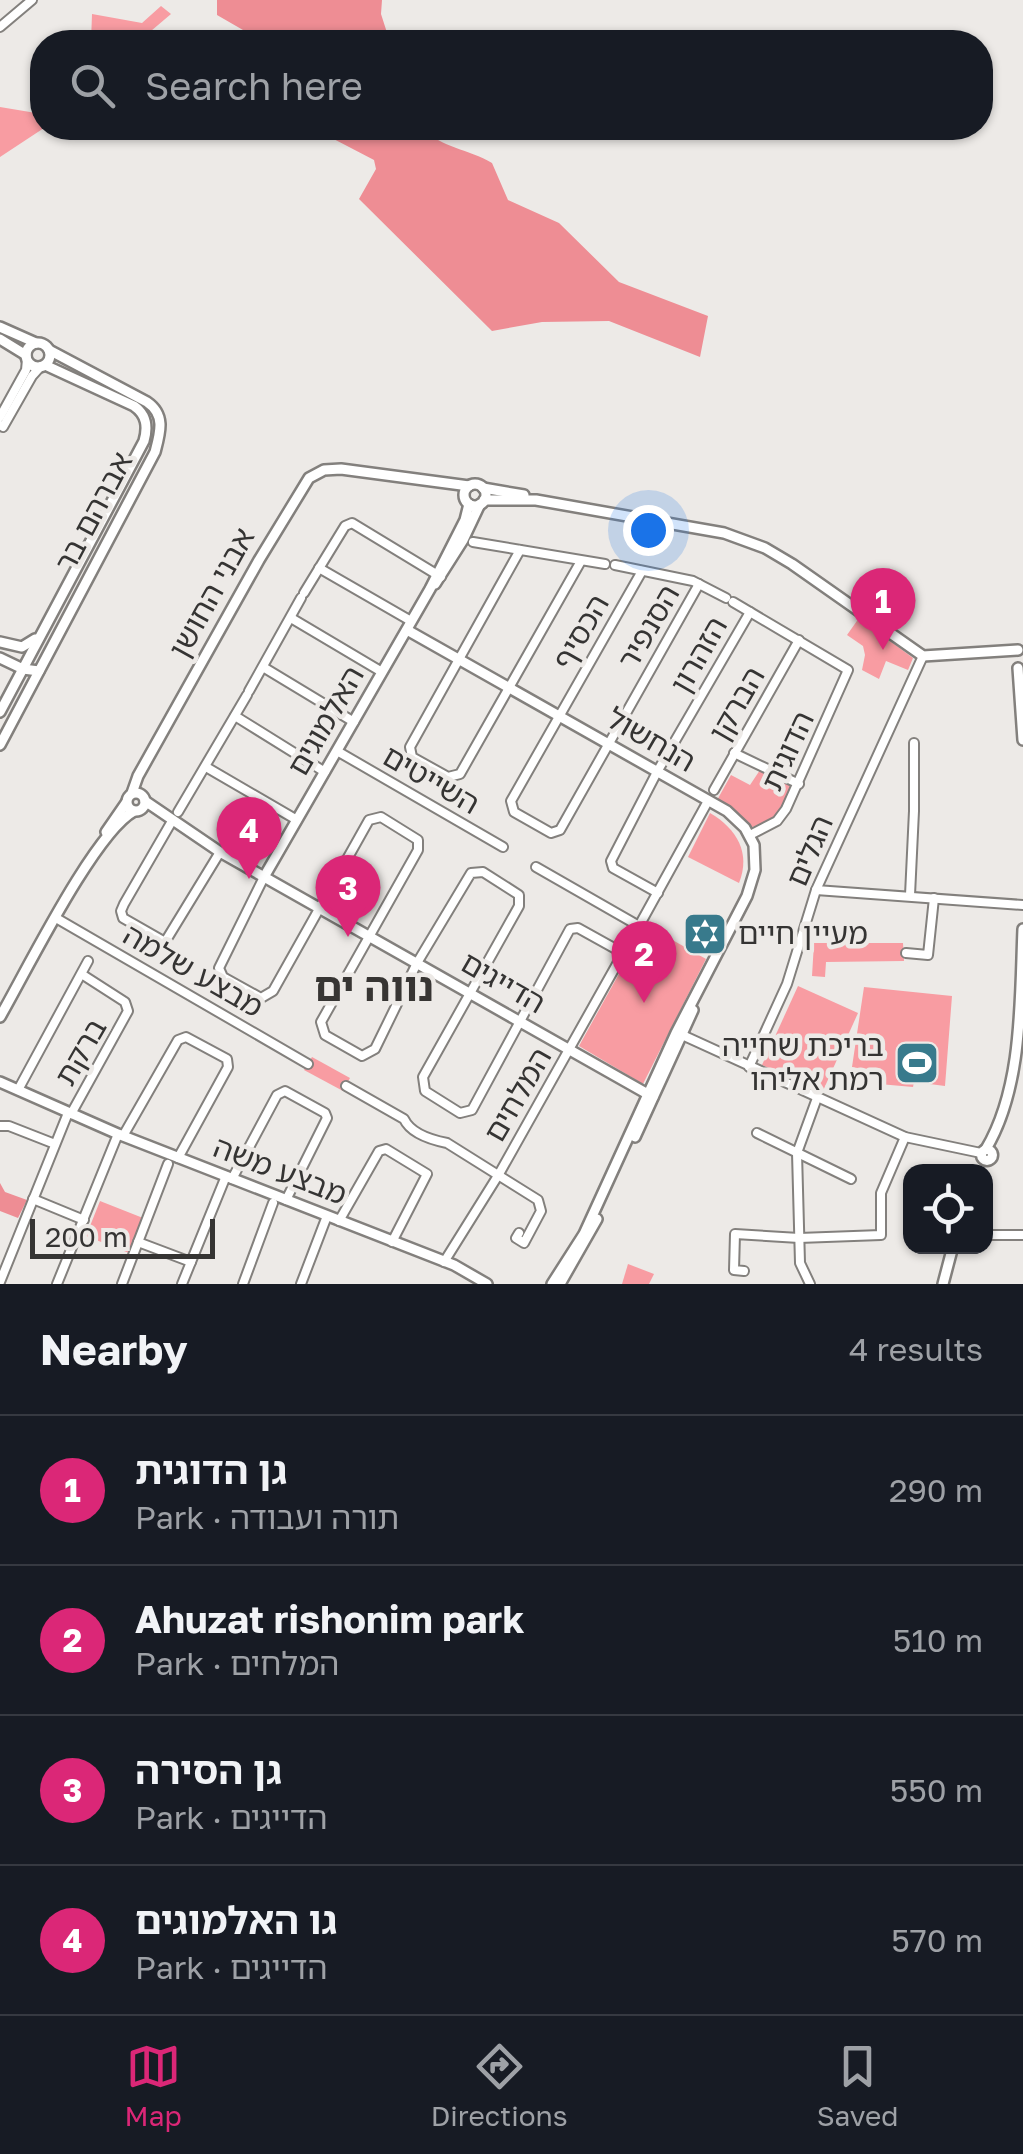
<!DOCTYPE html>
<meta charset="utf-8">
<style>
body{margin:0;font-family:"Golos Text","Noto Sans Hebrew",sans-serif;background:#242831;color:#f1f3f6}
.controls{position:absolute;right:30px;bottom:30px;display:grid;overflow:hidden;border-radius:20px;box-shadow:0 2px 8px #0004}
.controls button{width:90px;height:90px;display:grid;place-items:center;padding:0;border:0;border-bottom:2px solid #363941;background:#171b24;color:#f1f3f6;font:50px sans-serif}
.scale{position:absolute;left:30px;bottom:25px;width:185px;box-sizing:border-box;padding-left:10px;border:5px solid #353433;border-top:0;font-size:28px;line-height:35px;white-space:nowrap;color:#353433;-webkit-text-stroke:8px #edeae7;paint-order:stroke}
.you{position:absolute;left:648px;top:530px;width:35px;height:35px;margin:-25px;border:8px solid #fff;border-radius:50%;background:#1a73e8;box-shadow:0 0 0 15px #1a73e833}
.badge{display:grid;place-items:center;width:65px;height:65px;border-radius:50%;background:#db2777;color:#fff;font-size:32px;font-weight:700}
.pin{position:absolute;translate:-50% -82px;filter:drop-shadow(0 2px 5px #0008)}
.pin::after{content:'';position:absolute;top:52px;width:35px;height:30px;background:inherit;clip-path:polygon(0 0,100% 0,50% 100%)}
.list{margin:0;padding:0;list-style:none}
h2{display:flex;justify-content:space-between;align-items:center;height:130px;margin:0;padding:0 40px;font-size:42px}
h2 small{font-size:32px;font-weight:400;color:#9ea1a6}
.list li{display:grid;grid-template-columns:65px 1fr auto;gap:30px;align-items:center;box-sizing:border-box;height:150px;padding:0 40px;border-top:2px solid #363941}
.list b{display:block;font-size:38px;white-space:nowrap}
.list p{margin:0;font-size:32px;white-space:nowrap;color:#9ea1a6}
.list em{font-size:32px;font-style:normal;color:#9ea1a6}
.icon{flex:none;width:55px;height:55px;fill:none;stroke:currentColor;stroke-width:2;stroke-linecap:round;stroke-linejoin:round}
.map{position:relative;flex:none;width:1023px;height:1284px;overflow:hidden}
.search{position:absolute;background:#171b24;box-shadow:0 2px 8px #0004;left:30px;right:30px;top:30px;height:110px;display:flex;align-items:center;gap:25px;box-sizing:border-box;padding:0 35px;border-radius:40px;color:#9ea1a6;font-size:38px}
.sheet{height:730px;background:#171b24}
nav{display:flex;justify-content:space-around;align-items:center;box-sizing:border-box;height:140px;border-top:2px solid #363941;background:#171b24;font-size:28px;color:#9ea1a6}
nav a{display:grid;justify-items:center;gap:5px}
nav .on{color:#db2777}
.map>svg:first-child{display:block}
.green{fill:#f89ca2}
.forest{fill:#ee8d94}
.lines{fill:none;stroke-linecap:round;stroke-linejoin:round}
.minor-casing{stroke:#83807d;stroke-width:12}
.tertiary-casing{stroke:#83807d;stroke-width:14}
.minor{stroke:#fff;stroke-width:8}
.tertiary{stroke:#fff;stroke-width:9}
.labels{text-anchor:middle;stroke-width:9;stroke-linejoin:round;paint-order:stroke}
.street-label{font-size:30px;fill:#353433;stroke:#edeae7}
.poi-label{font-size:30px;fill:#353433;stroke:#edeae7;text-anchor:start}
.district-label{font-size:40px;font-weight:bold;fill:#373533;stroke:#edeae7}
</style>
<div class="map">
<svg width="1023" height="1284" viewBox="0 0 1023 1284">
<rect width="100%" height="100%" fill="#edeae7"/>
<g class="green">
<path d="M161 6 171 14 138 42H91L92 14 142 23Z"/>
<path d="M0 107 36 113 42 109 44 128 0 157Z"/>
<path d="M859 618 913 658 908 670 886 661 879 679 862 670 865 655 863 646 847 635Z"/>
<path d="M760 770 793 786 776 818 750 828 735 814 716 802 731 775 750 785Z"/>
<path d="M710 813C737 829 751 853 739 883L688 857Z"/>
<path d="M646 925 706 959 643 1084 579 1046Z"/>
<path d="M814 943H903L904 961 826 962 825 977 812 976Z"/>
<path d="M798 986 858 1013 822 1093 762 1065Z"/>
<path d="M864 987 952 996 945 1086 914 1082 913 1087 879 1084 880 1072 852 1067Z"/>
<path d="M312 1057 350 1078 343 1091 304 1070Z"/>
<path d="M100 1201 143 1218 129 1253 86 1236Z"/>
<path d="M628 1264 654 1274 649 1284H622Z"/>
</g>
<g class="forest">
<path d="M217 0H382L381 14 390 42H264L217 15Z"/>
<path d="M319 128H423C441 148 469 149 492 163L508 200 559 223 619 282 708 316 700 357 609 321 542 322 492 331 359 199 376 169 374 160 326 135Z"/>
<path d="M0 1183 5 1192 27 1200 18 1218 0 1211Z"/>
</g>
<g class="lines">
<defs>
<g id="minor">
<path d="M0 27 32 0"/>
<path d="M0 417 26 370 27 359"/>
<path d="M0 425 3 427 32 376 41 366"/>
<path d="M473 542 605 564"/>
<path d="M520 550 410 747 412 757 448 777 460 774 581 561"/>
<path d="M615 565 693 581 726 598"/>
<path d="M319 568 411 621"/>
<path d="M642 571 511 801 514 812 551 833 560 830 699 584"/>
<path d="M304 593 345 526 352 523 441 577"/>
<path d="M733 602 848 670 786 809 777 821 750 835"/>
<path d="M291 618 382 672"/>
<path d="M263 667 354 722"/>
<path d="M249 691 301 598"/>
<path d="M235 716 325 772"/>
<path d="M337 751 503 847"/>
<path d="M734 753 799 784"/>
<path d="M206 767 297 820"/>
<path d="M714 790 799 640"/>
<path d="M178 812 247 695"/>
<path d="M172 821 124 904 121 911 123 918 165 942 220 852"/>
<path d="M536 867 639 926 708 801"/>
<path d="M264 877 219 968 223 977 261 998 273 991 369 820 381 817 418 840V850L321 1022 325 1035 362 1056 375 1049 417 963 471 873 483 872 519 895V906L423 1077 425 1091 460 1113 472 1110 570 929 578 928 623 953"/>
<path d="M816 890 1023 905"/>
<path d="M658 893 613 868 611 861 657 772 750 612"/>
<path d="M910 895 914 811V743"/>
<path d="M56 918 308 1064"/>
<path d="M906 953 928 955 934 898"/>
<path d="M680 1034 905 1137 981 1153"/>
<path d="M749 1067 787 984 816 890 923 656"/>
<path d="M346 1086 404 1119C411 1134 432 1140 447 1143L538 1200 541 1211 524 1243 516 1238 519 1233"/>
<path d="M18 1090 88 961"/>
<path d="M71 1114 128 1011 125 1002 83 975"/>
<path d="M0 1126H9L55 1144"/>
<path d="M757 1133 851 1179"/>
<path d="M123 1136 178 1040 186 1037 227 1059 228 1067 178 1158"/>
<path d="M232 1179 277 1095 285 1091 325 1113 327 1118 286 1200"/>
<path d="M33 1199 84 1220"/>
<path d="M339 1221 379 1151 386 1149 427 1174 392 1242"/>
<path d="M986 1235H1023"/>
<path d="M138 1242 191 1262"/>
<path d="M444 1262 499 1174 626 948"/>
<path d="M744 1271 734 1270 735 1234 799 1238 881 1235V1193L905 1137"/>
<path d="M0 1282 68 1113"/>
<path d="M57 1284 118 1134"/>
<path d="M122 1284 168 1164"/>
<path d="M182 1284 226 1176"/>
<path d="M243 1284 273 1203"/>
<path d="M301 1284 327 1216"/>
<path d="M810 1284 800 1263 797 1153 817 1098"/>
</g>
<g id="tertiary">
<path d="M0 327 36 343"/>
<path d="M0 339 26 355"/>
<circle cx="38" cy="355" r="12"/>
<circle cx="475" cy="495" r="11"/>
<path d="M483 488 524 495"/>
<path d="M484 500H536L724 533 765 548 792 564 923 656 1018 650"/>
<path d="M435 584 463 540 480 504"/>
<path d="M407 630 727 811 745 828 754 845 755 870 747 896 676 1033 584 1234 552 1284"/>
<path d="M0 642 22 647 35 639"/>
<path d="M0 658 23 669 39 671"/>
<path d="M1018 668 1023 740"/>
<path d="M0 712 144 441C148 427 147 415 134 406L45 365"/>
<path d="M0 745 155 452C160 433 166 415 147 402L49 350"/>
<circle cx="136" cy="802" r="9"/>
<path d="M132 793 138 776 259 560 309 478 324 470 341 469 469 486"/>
<path d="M145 801 220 852 653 1097"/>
<path d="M106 832 126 803"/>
<path d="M264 877 430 589 465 520 469 504"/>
<path d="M0 1017C26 972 94 833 134 811"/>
<path d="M0 1082 118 1134 454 1265 487 1284"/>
<path d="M635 1137 693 1010"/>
<path d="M986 1149C1023 1087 1020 999 1023 929"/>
<circle cx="987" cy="1155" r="5.5"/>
<path d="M560 1284 597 1219"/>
<path d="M943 1284 953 1246"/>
</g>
</defs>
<use href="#minor" class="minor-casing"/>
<use href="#tertiary" class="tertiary-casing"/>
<use href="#minor" class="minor"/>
<use href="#tertiary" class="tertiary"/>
</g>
<defs>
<symbol id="synagogue-square" viewBox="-11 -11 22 22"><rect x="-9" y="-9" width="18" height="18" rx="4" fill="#387a8c" stroke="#edeae7"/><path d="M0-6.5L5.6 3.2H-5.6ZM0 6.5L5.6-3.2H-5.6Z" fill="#fff"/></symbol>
<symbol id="stadium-square" viewBox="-11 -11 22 22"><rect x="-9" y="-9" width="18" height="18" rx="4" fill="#387a8c" stroke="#edeae7"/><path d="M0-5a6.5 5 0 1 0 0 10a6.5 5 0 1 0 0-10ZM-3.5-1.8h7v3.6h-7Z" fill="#fff"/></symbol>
</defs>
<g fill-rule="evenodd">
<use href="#synagogue-square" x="680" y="909" width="50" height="50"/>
<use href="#stadium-square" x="892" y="1038" width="50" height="50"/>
</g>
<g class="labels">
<g class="street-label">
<text transform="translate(94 512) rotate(-62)" y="10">אברהם בר</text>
<text transform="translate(212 593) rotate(-61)" y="10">אבני החושן</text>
<text transform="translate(649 627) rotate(-60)" y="10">הסנפיר</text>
<text transform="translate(581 632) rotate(-60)" y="10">הכסיף</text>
<text transform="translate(699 655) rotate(-60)" y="10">הזהרון</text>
<text transform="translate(737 704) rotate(-60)" y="10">הברקן</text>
<text transform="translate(326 721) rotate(-60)" y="10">האלמוגים</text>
<text transform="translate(651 740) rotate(30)" y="10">הנחשול</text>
<text transform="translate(788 751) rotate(-65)" y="10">הדוגית</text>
<text transform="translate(431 780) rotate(30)" y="10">השייטים</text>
<text transform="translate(810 851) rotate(-67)" y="10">הגלים</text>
<text transform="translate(193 971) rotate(30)" y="10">מבצע שלמה</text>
<text transform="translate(503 983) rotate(30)" y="10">הדייגים</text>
<text transform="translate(81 1052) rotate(-60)" y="10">ברקת</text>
<text transform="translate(518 1095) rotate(-60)" y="10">המלחים</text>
<text transform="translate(280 1171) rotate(21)" y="10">מבצע משה</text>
</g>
<g class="poi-label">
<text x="738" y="944">מעיין חיים</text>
<text x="884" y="1056" text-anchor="end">בריכת שחייה<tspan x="884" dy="34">רמת אליהו</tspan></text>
</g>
<g class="district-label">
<text x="374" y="1001">נווה ים</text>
</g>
</g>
</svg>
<div class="controls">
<button><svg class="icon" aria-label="locate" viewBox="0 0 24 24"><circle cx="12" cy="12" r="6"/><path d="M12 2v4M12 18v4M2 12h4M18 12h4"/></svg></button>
</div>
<div class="scale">200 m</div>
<div class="you"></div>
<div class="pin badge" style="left:883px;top:650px">1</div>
<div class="pin badge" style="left:644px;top:1003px">2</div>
<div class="pin badge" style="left:348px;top:937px">3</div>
<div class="pin badge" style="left:249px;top:879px">4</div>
<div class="search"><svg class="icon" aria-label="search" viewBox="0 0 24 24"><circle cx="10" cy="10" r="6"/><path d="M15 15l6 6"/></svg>Search here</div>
</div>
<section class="sheet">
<h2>Nearby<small>4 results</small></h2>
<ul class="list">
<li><span class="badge">1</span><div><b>גן הדוגית</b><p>Park · תורה ועבודה</p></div><em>290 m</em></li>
<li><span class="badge">2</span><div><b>Ahuzat rishonim park</b><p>Park · המלחים</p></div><em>510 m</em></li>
<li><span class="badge">3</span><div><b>גן הסירה</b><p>Park · הדייגים</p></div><em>550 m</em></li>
<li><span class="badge">4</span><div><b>גו האלמוגים</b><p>Park · הדייגים</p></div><em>570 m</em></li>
</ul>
</section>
<nav>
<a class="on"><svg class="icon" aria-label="map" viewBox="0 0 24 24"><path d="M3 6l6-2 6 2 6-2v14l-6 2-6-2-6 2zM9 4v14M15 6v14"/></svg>Map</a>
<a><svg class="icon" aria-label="directions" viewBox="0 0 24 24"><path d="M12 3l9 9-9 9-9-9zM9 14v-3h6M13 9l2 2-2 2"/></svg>Directions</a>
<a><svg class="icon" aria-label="saved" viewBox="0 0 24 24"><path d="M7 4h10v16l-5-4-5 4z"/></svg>Saved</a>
</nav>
